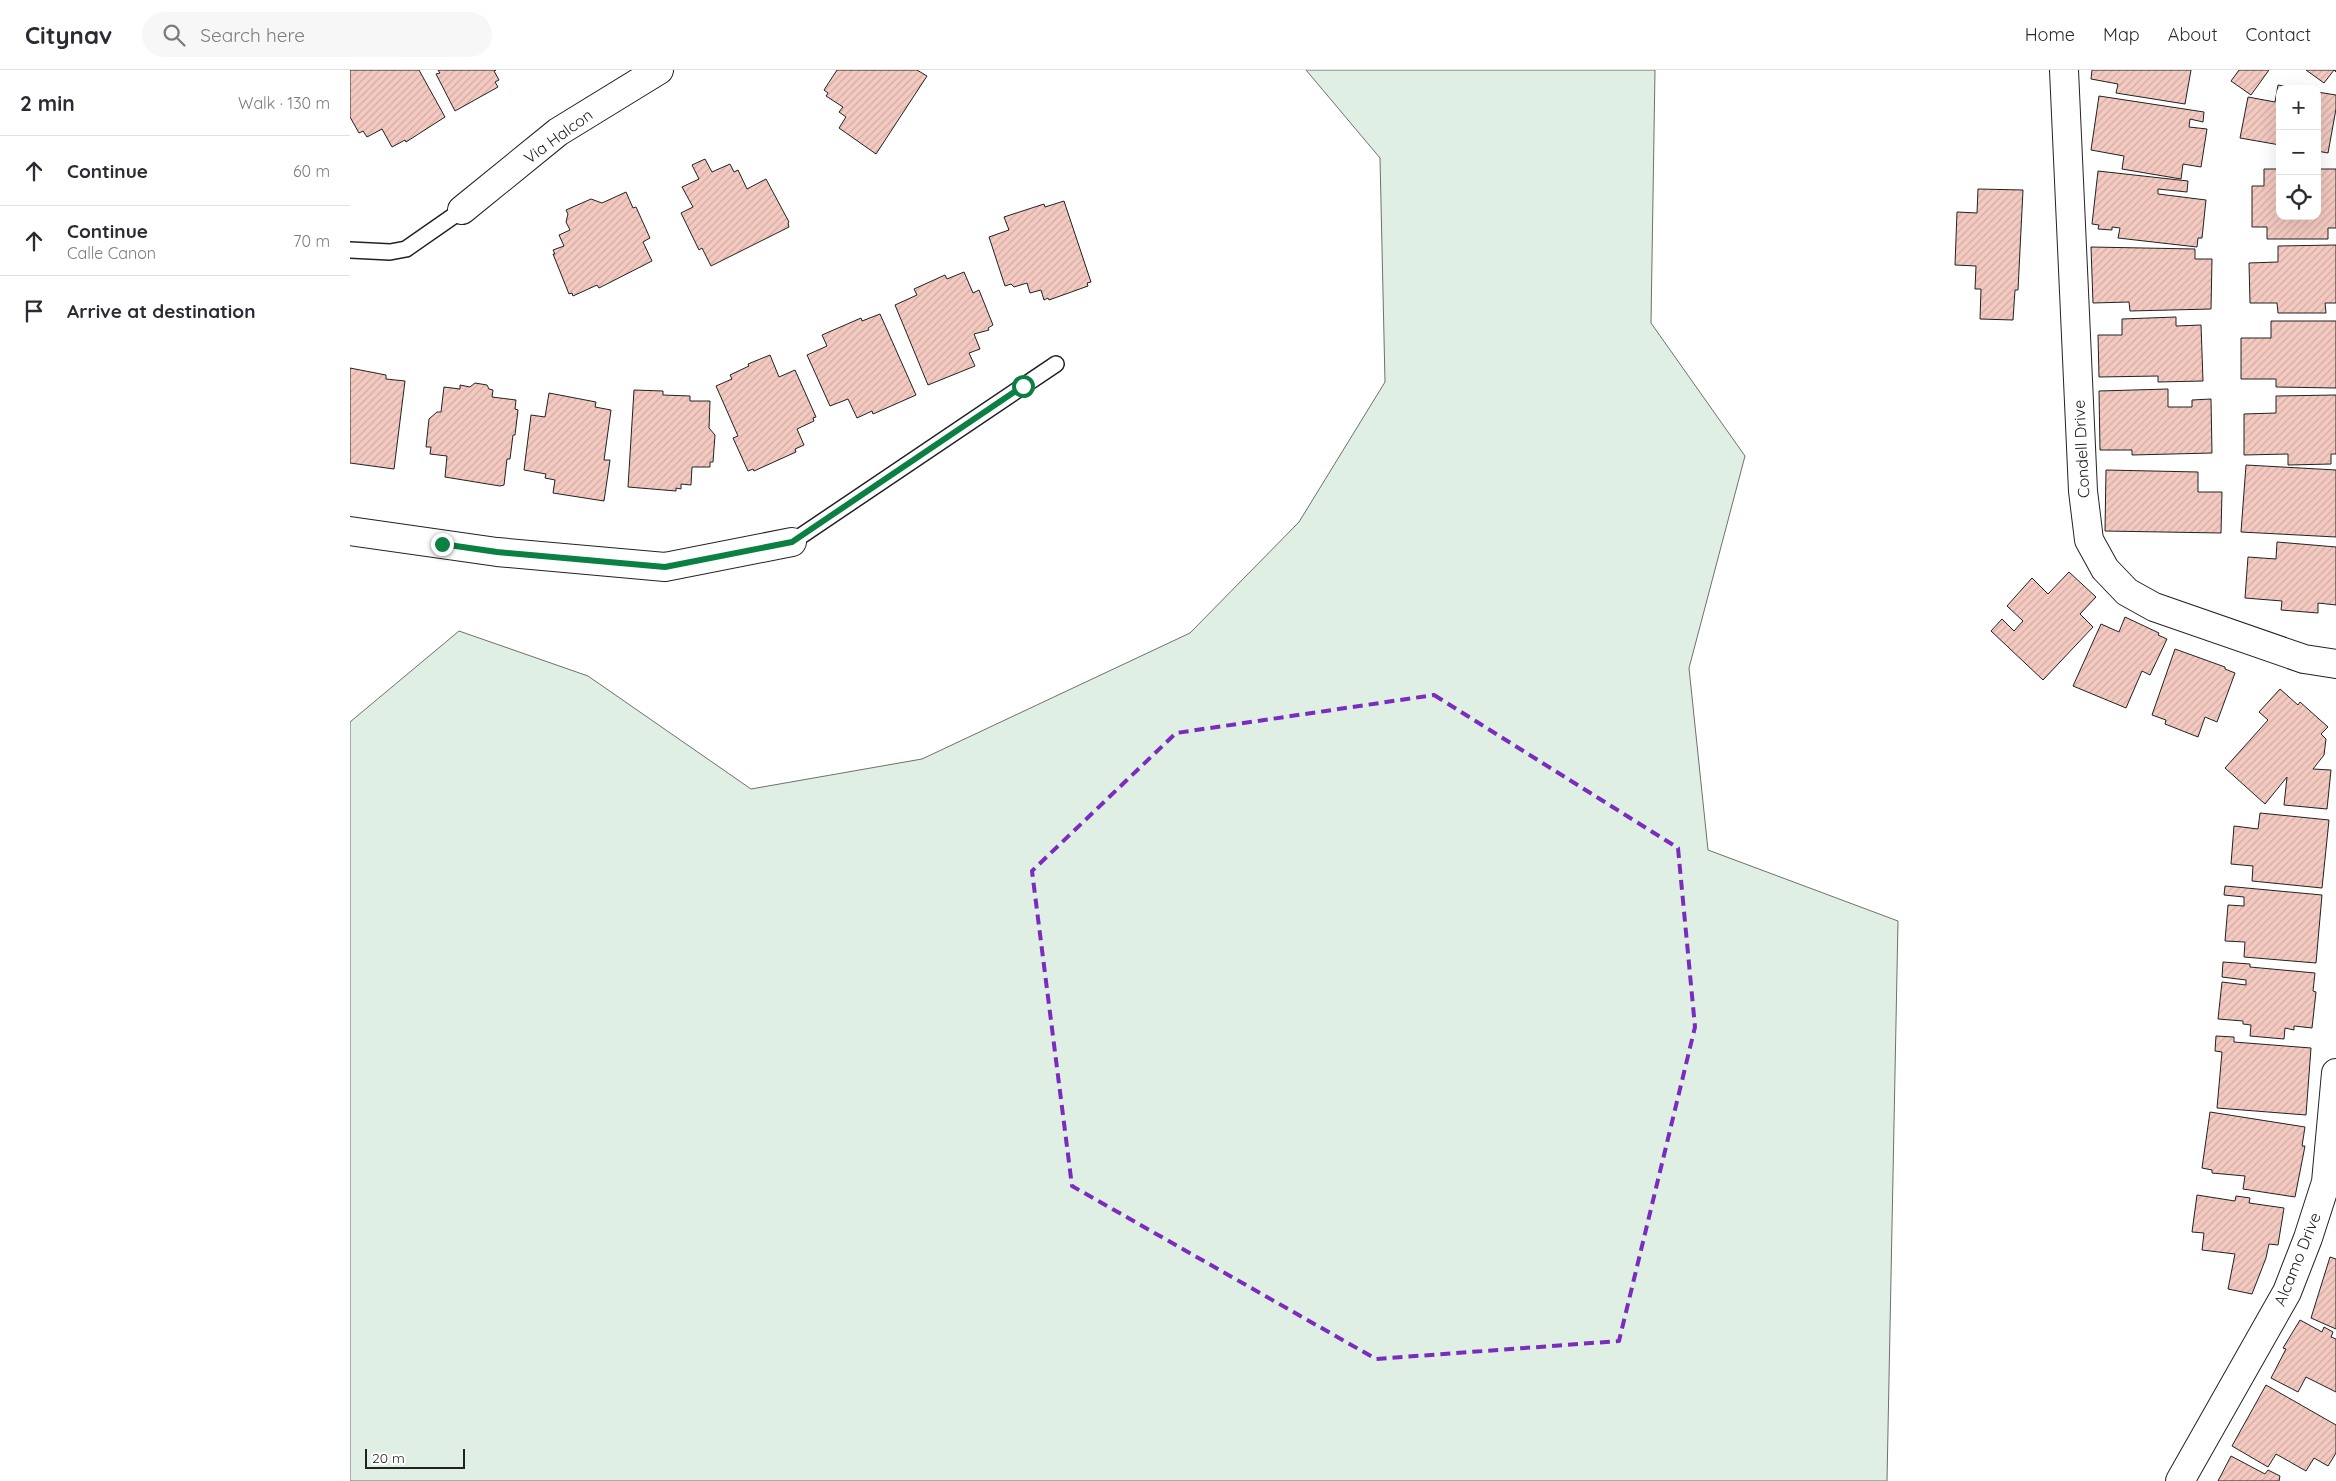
<!DOCTYPE html>
<meta charset="utf-8">
<style>
body{margin:0;font-family:Quicksand,sans-serif;background:#f7f7f7;color:#2b2b33}
.controls{position:absolute;right:15px;top:15px;display:grid;overflow:hidden;border-radius:10px;box-shadow:0 5px 20px #0002}
.controls button{width:45px;height:45px;display:grid;place-items:center;padding:0;border:0;border-bottom:1px solid #e1e1e2;background:#fff;color:#2b2b33;font:25px sans-serif}
.scale{position:absolute;left:15px;bottom:12px;width:100px;box-sizing:border-box;padding-left:5px;border:2px solid #222;border-top:0;font-size:14px;line-height:18px;white-space:nowrap;color:#222;-webkit-text-stroke:4px #fff;paint-order:stroke}
.stop{position:absolute;width:15px;height:15px;margin:-11px;border:4px solid #0b8043;border-radius:50%;background:#fff}
.stop.end{background:#0b8043;border-color:#fff;box-shadow:0 1px 5px #0008}
.list{margin:0;padding:0;list-style:none}
h2{display:flex;justify-content:space-between;align-items:center;height:65px;margin:0;padding:0 20px;font-size:21px}
h2 small{font-size:16px;font-weight:400;color:#7c7c81}
.list li{display:grid;grid-template-columns:32px 1fr auto;gap:15px;align-items:center;box-sizing:border-box;height:70px;padding:0 20px;border-top:1px solid #e1e1e2}
.list b{display:block;font-size:19px;white-space:nowrap}
.list p{margin:0;font-size:16px;white-space:nowrap;color:#7c7c81}
.list em{font-size:16px;font-style:normal;color:#7c7c81}
.icon{flex:none;width:28px;height:28px;fill:none;stroke:currentColor;stroke-width:2;stroke-linecap:round;stroke-linejoin:round}
.map{position:relative;flex:none;width:1986px;height:1411px;overflow:hidden}
header{display:flex;align-items:center;gap:30px;box-sizing:border-box;height:70px;padding:0 25px;background:#fff;border-bottom:1px solid #e1e1e2}
header strong{font-size:24px}
nav{display:flex;gap:28px;margin-inline-start:auto;font-size:18px}
.search{width:350px;height:45px;background:#f7f7f7;display:flex;align-items:center;gap:12px;box-sizing:border-box;padding:0 18px;border-radius:28px;color:#7c7c81;font-size:19px}
main{display:flex}
aside{flex:1;background:#fff}
.map>svg:first-child{display:block}
.green{fill:#e0efe3;stroke:#6f6f6f}
.building{fill:url(#building-hatch);stroke:#222}
.lines{fill:none;stroke-linecap:round;stroke-linejoin:round}
.lane-casing{stroke:#222;stroke-width:18}
.street-casing{stroke:#222;stroke-width:30}
.lane{stroke:#fff;stroke-width:15}
.street{stroke:#fff;stroke-width:28}
.route{stroke:#0b8043;stroke-width:6}
.marked{fill:none;stroke:#7b2cbf;stroke-width:4;stroke-dasharray:10 6;stroke-linejoin:round}
.labels{text-anchor:middle;stroke-width:4;stroke-linejoin:round;paint-order:stroke}
.street-label{font-size:16px;fill:#222;stroke:#fff}
</style>
<header>
<strong>Citynav</strong>
<div class="search"><svg class="icon" aria-label="search" viewBox="0 0 24 24"><circle cx="10" cy="10" r="6"/><path d="M15 15l6 6"/></svg>Search here</div>
<nav><a>Home</a><a>Map</a><a>About</a><a>Contact</a></nav>
</header>
<main>
<aside>
<h2>2 min<small>Walk · 130 m</small></h2>
<ul class="list">
<li><svg class="icon" aria-label="ahead" viewBox="0 0 24 24"><path d="M12 20V5M6 11l6-6 6 6"/></svg><div><b>Continue</b></div><em>60 m</em></li>
<li><svg class="icon" aria-label="ahead" viewBox="0 0 24 24"><path d="M12 20V5M6 11l6-6 6 6"/></svg><div><b>Continue</b><p>Calle Canon</p></div><em>70 m</em></li>
<li><svg class="icon" aria-label="arrive" viewBox="0 0 24 24"><path d="M6 21V4h12l-3 4 3 4H6"/></svg><div><b>Arrive at destination</b></div></li>
</ul>
</aside>
<div class="map">
<svg width="1986" height="1411" viewBox="0 0 1986 1411">
<defs>
<pattern id="building-hatch" width="6" height="6" patternUnits="userSpaceOnUse" patternTransform="scale(1.25)"><rect width="6" height="6" fill="#f3c9c0"/><path d="M-1 1l2-2M0 6l6-6M5 7l2-2" fill="none" stroke="#d0aca5"/></pattern>
</defs>
<rect width="100%" height="100%" fill="#fff"/>
<path class="green" d="M956 0H1305L1301 253 1395 386 1339 598 1358 780 1548 851 1537 1411H0V652L109 561 238 606 401 719 572 689 840 563 949 452 1035 312 1030 88Z"/>
<g class="building">
<path d="M0 0H69L95 47 56 72 55 70 42 77 32 59 17 67 13 61 9 63 0 47Z"/>
<path d="M88 0H146L144 1 149 10 145 12 148 17 105 41 86 4 90 3Z"/>
<path d="M487 0H567L577 6 526 84 489 58 496 47 489 42 493 37 476 26 478 23 474 20Z"/>
<path d="M1742 0H1841L1835 34 1766 23 1768 14 1741 9Z"/>
<path d="M1889 0H1919L1901 25 1881 11Z"/>
<path d="M1956 0H1986V2L1984 0 1974 13Z"/>
<path d="M1928 15 1950 19H1930V75L1890 68 1898 27 1925 32Z"/>
<path d="M1967 22 1986 25V39L1978 83 1967 81Z"/>
<path d="M1749 26 1854 42 1853 52 1840 49 1839 57 1857 59 1851 97 1833 94 1831 109 1772 99 1774 86 1741 80Z"/>
<path d="M355 89 362 102 380 94 384 102 388 100 397 119 416 109 439 152 438 153 439 157 361 196 352 178 349 180 331 143 343 137 332 117 349 109 342 95Z"/>
<path d="M1914 99H1930V146H1967V99H1986V158H1978V169H1917V157H1902V116H1914Z"/>
<path d="M1748 101 1838 111 1837 122 1808 119V124L1856 130 1852 168H1848L1847 177 1768 168 1770 158 1762 157V160L1748 159 1749 155 1742 154Z"/>
<path d="M1628 119 1673 120 1668 220H1665L1663 250 1630 249 1631 219H1625L1626 196 1605 195 1607 142 1627 143Z"/>
<path d="M276 122 283 138 286 137 300 168 293 172 302 191 249 218 247 215 223 226 222 223 219 224 203 184H205L203 180 214 176 209 165 220 160 216 152 218 144 216 140 241 129 252 133Z"/>
<path d="M714 131 741 212 737 213 738 216 699 230 698 228 694 230 691 220 680 223 677 213 664 217 661 214 655 216 639 167 659 160 654 147 694 134 695 137Z"/>
<path d="M1986 175V233H1975L1976 243H1928L1927 233H1900L1899 193 1928 192V176Z"/>
<path d="M1741 177 1845 179V189H1862L1861 239 1780 241 1779 232 1743 233Z"/>
<path d="M614 202 623 223 629 220 643 255 638 258 639 260 624 264 630 279 619 283 625 296 578 315 545 235 567 225 564 219 595 205 597 209Z"/>
<path d="M530 244 566 325 523 344 522 341 507 348 498 329 480 336 457 285 477 276 472 265 511 248 512 251Z"/>
<path d="M1826 247V256L1851 255 1853 311 1808 312V306L1749 307 1748 265H1772V249Z"/>
<path d="M1921 251H1986V318L1926 317V309H1891V268H1921Z"/>
<path d="M420 285 429 307 445 300 466 347 463 348 464 351 447 359 454 375 445 379 446 382 404 401 403 399 398 401 383 368 388 366 366 316 382 309 380 305 399 296 398 294Z"/>
<path d="M0 298 36 305V309L55 311 44 399 0 393Z"/>
<path d="M125 313 137 315 139 319 143 320 142 327 166 330 165 339 168 340 165 365H163L160 389H157L154 415 150 416 95 407 97 386 80 384 81 377H76L79 349 87 342H91L94 317 110 319V315L120 317Z"/>
<path d="M1818 319V337H1842V330L1861 329 1862 383 1782 385V380H1750L1749 321Z"/>
<path d="M284 320 313 321V325L340 326V331H360L359 358 365 365 363 392H360V397H342L341 415 331 414V419L326 418V421L278 417Z"/>
<path d="M199 323 246 332 245 337 261 340 254 390H260L254 431 203 423 205 410 195 408 196 404 174 400 181 345 195 347Z"/>
<path d="M1986 325V384H1981V394L1938 395V384L1894 385V344L1926 343V326Z"/>
<path d="M1896 395 1986 400V467L1891 462Z"/>
<path d="M1756 400 1848 402V422H1872L1871 463 1755 461Z"/>
<path d="M1927 472 1986 477V535L1968 533V543L1931 540 1932 531 1895 528 1898 487 1926 489Z"/>
<path d="M1719 502 1746 527 1730 544 1743 557 1693 610 1641 561 1652 549 1664 561 1673 551 1657 536 1682 508 1698 524Z"/>
<path d="M1775 547 1809 563 1808 565 1817 569 1800 605 1792 601 1776 638 1723 616 1751 554 1769 562Z"/>
<path d="M1825 579 1875 597V599L1885 603 1867 652 1855 647 1848 667 1815 654 1816 650 1802 645Z"/>
<path d="M1930 619 1948 635 1950 632 1978 657 1971 664 1976 669 1974 685 1963 699 1981 700 1977 739 1934 735 1937 707 1915 734 1875 698 1918 650 1909 642Z"/>
<path d="M1910 743 1979 750 1972 818 1902 811 1903 796 1881 794 1884 756 1908 759Z"/>
<path d="M1875 816 1972 825 1966 893 1894 887 1895 872 1875 871 1878 835 1894 836V827L1874 825Z"/>
<path d="M1873 892 1900 894V897L1965 903 1963 921 1966 922 1962 958 1944 956V960L1935 958 1934 969 1900 966 1901 955 1893 954V951L1868 949 1872 912 1896 915V910L1872 907Z"/>
<path d="M1866 966 1884 967V972L1961 978 1956 1045 1867 1038 1872 982 1865 981Z"/>
<path d="M1860 1042 1955 1057 1952 1076H1955L1945 1127 1893 1119 1895 1106 1862 1103V1100L1852 1098Z"/>
<path d="M1847 1125 1885 1131 1886 1126 1900 1128 1899 1133 1934 1138 1928 1175 1919 1174 1916 1188 1902 1224 1878 1219 1885 1184 1852 1180 1854 1163 1842 1162Z"/>
<path d="M1980 1187 1986 1189V1259L1961 1248Z"/>
<path d="M1950 1250 1972 1262 1974 1257 1983 1262 1981 1267 1986 1269V1322L1956 1307 1948 1322 1921 1308 1936 1279 1933 1278Z"/>
<path d="M1916 1315 1986 1355V1383L1978 1396 1964 1388 1956 1401 1926 1384 1918 1397 1882 1376Z"/>
<path d="M1881 1386 1915 1404 1918 1400 1930 1406 1929 1411H1868Z"/>
</g>
<g class="lines">
<defs>
<g id="lane">
<path d="M0 180 40 182 56 179 112 140"/>
<path d="M442 472 706 294"/>
</g>
<g id="street">
<path d="M1714 0 1733 421 1739 470 1755 499 1777 522 1804 537 1954 589 1986 594"/>
<path d="M112 140 208 62 309 0"/>
<path d="M0 461 147 482 315 497 442 472"/>
<path d="M1830 1411 1937 1222 1958 1168 1976 1112 1986 1003"/>
</g>
</defs>
<use href="#lane" class="lane-casing"/>
<use href="#street" class="street-casing"/>
<use href="#lane" class="lane"/>
<use href="#street" class="street"/>
</g>
<g class="lines">
<path class="route" d="M92 474 147 482 315 497 442 472 673 316"/>
</g>
<path class="marked" d="M1084 625 1328 778 1345 957 1269 1271 1026 1289 722 1116 682 801 826 663Z"/>
<g class="labels">
<g class="street-label">
<text transform="translate(208 66) rotate(-36)" y="6">Via Halcon</text>
<text transform="translate(1731 379) rotate(-93)" y="6">Condell Drive</text>
<text transform="translate(1947 1189) rotate(-68)" y="6">Alcamo Drive</text>
</g>
</g>
</svg>
<div class="controls">
<button>+</button>
<button>−</button>
<button><svg class="icon" aria-label="locate" viewBox="0 0 24 24"><circle cx="12" cy="12" r="6"/><path d="M12 2v4M12 18v4M2 12h4M18 12h4"/></svg></button>
</div>
<div class="scale">20 m</div>
<div class="stop" style="left:673px;top:316px"></div>
<div class="stop end" style="left:92px;top:474px"></div>
</div>
</main>
